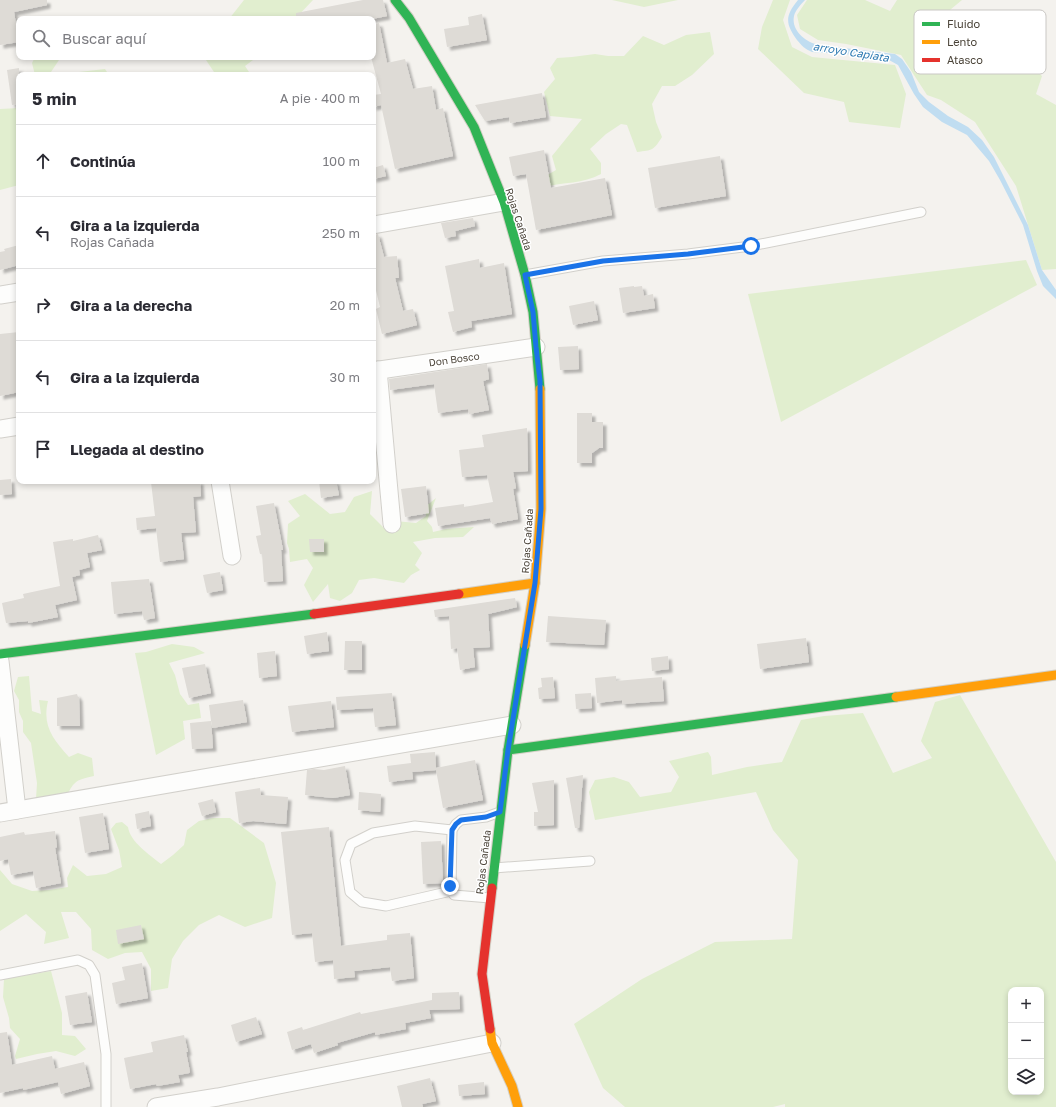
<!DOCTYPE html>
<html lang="es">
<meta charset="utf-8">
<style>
body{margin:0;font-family:"Golos Text",sans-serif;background:#f7f7f7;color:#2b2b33}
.controls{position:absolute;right:12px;bottom:12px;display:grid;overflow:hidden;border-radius:8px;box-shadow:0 2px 6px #0003}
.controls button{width:36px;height:36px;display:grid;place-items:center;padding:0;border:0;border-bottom:1px solid #e1e1e2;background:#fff;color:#2b2b33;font:20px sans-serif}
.stop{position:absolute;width:12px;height:12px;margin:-9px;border:3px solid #1a73e8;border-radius:50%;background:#fff}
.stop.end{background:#1a73e8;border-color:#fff;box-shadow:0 1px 4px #0008}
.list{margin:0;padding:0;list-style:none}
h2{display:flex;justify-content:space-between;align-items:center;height:52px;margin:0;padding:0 16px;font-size:17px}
h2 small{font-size:13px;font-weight:400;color:#7c7c81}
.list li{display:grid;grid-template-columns:26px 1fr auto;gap:12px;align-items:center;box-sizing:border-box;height:72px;padding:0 16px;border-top:1px solid #e1e1e2}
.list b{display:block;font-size:15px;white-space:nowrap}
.list p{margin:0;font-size:13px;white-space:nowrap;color:#7c7c81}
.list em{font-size:13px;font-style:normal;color:#7c7c81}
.icon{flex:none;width:22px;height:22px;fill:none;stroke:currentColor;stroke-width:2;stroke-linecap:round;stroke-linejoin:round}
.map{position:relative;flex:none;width:1056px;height:1107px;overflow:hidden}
.search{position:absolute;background:#fff;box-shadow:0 2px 6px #0003;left:16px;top:16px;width:360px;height:44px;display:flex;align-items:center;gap:10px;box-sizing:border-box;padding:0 14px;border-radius:8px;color:#7c7c81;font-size:15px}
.panel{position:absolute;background:#fff;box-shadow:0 2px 6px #0003;left:16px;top:72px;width:360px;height:412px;border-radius:8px}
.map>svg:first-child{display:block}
.green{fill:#e1eecf;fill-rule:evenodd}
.water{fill:#c0ddf1}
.building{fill:#dedbd6;filter:url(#shadow)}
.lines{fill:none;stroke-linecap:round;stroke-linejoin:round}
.lane-casing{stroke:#d2d0cb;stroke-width:11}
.street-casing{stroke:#d2d0cb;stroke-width:19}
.fast-casing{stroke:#d3cfc5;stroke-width:11}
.slow-casing{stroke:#d3cfc5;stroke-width:11}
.jam-casing{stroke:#d3cfc5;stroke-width:11}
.lane{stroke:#fdfdfc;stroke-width:9}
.street{stroke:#fdfdfc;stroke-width:17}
.fast{stroke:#30b455;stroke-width:9}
.slow{stroke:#ff9f0a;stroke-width:9}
.jam{stroke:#e5322d;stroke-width:9}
.route{stroke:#1a73e8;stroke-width:5}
.labels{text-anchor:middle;stroke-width:3;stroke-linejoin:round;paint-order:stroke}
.street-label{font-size:10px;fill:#4b4439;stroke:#fff}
.water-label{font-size:11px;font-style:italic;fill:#2e7ab2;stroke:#fff}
.key{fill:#fff;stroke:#c9c7c4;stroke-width:1}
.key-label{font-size:11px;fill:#4b4439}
</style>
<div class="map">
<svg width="1056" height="1107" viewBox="0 0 1056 1107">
<defs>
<filter id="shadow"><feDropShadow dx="3.5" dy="3.5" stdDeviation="1" flood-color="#0004"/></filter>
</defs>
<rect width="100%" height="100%" fill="#f4f2ee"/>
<g class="green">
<path d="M244 0H313L295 19H229Z"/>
<path d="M612 0H678L644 7Z"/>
<path d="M773 0H790L783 20 792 47 812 57 895 65 906 94 900 128 849 122 844 102 804 93 758 49 762 27Z"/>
<path d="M807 0H865L890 11 897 0H962L933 24 929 51 948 70 978 59 996 61 1020 55 1042 76 1036 94 1056 105V269L1042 270 1016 186 975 122 941 100 927 95 901 55 846 44 818 40 800 29 797 15Z"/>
<path d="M710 32 714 54 692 75 675 86H662L652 104 656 122 662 137C653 151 653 150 637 152L627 125 621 124 606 134 590 149 601 163V174C583 184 563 182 544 187L540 179 556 170 552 156 582 119 550 116 544 92 555 79 550 68 557 58 572 57 595 54 608 56H624L643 36 664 45 686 35Z"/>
<path d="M35 57H61L49 75H35L32 63Z"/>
<path d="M206 57H257L245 66 251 75H216L206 60Z"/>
<path d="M105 69 109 75H79V72Z"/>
<path d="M19 108V185L0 190V109Z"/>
<path d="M1026 260 1037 285 781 422 748 294Z"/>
<path d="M372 491 370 514 387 531 395 521 416 523 426 516 425 507 436 498 427 521 432 527 433 532 446 529 474 527 463 537 435 538 413 542 422 553 415 565 420 570 411 575 404 583 374 578 359 580 352 593 340 601 330 598 328 584 313 602 304 585 313 568 307 559 290 562 289 549 287 543 288 524 300 516 288 501 305 494 330 514 345 512 354 497Z"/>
<path d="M172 644 194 647 205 653 169 663 175 675 180 694 188 705 199 703 201 718 183 721 185 739 156 755 135 653 146 652Z"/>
<path d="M29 676 32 711 41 714 39 700 48 701C42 726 53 739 69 757L78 753 92 758 94 776C74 780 74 782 65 799H36L37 783 31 743 23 732V721L19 712V700L14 691 18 677Z"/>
<path d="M960 695 1056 862V1107H785V1104L773 1107H625L603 1088 574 1024 642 979 715 942 792 939 798 860 773 830 756 792 595 820 589 792 595 780 614 777 629 782 640 797 671 792 679 777 669 761 708 752 711 757 712 775 747 767 782 762 801 720 824 716 863 713 893 773 932 758 921 741 935 702ZM1011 990H1041V1092H1011Z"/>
<path d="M213 818H230L264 843 276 883 272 918 245 927 219 915 199 925 183 941 172 959 168 988 151 991V969L142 952 125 953 108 959 92 950 91 929 76 912H61L69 938 44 944 46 932 26 914 0 931V870L12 884 32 891 49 890 68 887 67 878 73 865 87 876 106 874 122 867 119 850 111 829 116 823 122 822 128 827C130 842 150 855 161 864L173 855 184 845 187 830 199 821Z"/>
<path d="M51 971 62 1013V1035L75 1036 86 1049 75 1056 56 1051 37 1054 16 1059 15 1056 20 1039 10 1028 9 1018 3 997 4 979Z"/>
</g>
<path class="water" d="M798 0H805C801 4 795 11 794 16 791 31 806 42 818 45L895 54 902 59 911 72 919 92 929 102 948 116 968 127 982 140 994 157 1028 225 1042 270 1056 290V299L1043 286 1037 271 1023 225 1000 180 989 161 967 135 942 122 923 107 914 94 898 65 889 60 871 56 812 52C805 49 802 46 797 40 785 23 785 16 798 0Z"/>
<g class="building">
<path d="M0 0H47V5L14 12 19 42 0 45Z"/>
<path d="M363 0H383L387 16 372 19H296V13Z"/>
<path d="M482 14 487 40 447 47 444 29 469 25 468 17Z"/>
<path d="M379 23 387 63 405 59 413 89 432 86 436 110 443 108 453 156 395 169 381 105 373 107V95L381 94 371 57H373V24Z"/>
<path d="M19 68V104L12 105 7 70Z"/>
<path d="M542 93 546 117 510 123 509 117 485 121 475 105Z"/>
<path d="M544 150 551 188 605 178 612 215 536 230 526 174 513 176 509 157Z"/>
<path d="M720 156 726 196 655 208 648 168Z"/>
<path d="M383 165 386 176 373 179V168Z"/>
<path d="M473 218 475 226 455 231 456 236 445 238 441 223Z"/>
<path d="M378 234 384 257 397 256 399 278H395L403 311 413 309 417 325 382 334 376 309 380 307 373 278V235Z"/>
<path d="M19 245V265L0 270V252L5 251 4 249Z"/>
<path d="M479 259 480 268 504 263 512 314 471 321 472 327 453 332 448 312 454 311 445 266Z"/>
<path d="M634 286V287L642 286 644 296 653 294 655 308 623 313 619 288Z"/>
<path d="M594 301 598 320 573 325 569 306Z"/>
<path d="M19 332V392L0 396V334Z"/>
<path d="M578 346 579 369 560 370 558 347Z"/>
<path d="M487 364 489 379 483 381 489 410 469 414 468 409 438 413 434 384 390 390 389 379Z"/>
<path d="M577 413H592V422H603V448H599L592 453V463H577Z"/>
<path d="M527 428 528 471 513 472 516 488 513 489 518 519 492 524 490 518 438 526 435 508 464 504V507L493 502 487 475 462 477 459 450 484 447 482 435Z"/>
<path d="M11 479 12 494 0 495V480Z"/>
<path d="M159 481H200L201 496 193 497 196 532 181 533 184 559 160 562 156 528 137 530 136 518 155 516 151 482Z"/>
<path d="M319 481H336L339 495 321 498Z"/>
<path d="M426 486 429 513 405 517 401 489Z"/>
<path d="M274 503 283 550H281L283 581 264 582 262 554H260L256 536 261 535 256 506Z"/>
<path d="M98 535 102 550 87 553 90 567 79 570 80 575 72 577 77 600 55 605 58 617 28 623V621L6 623 2 603 24 598 23 594 60 586 53 542 73 539V541Z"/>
<path d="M309 539H324V552H310Z"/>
<path d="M220 572 223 590 207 593 203 575Z"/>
<path d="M149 579 155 618 144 620 142 611 114 614 111 582Z"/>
<path d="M515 598 517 607 488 614 490 647 473 648 475 667 460 670 457 648 451 649 449 616 435 617 434 610Z"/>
<path d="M548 616 606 620 604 645 546 642Z"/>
<path d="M327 632 329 651 307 654 304 636Z"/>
<path d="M806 638 809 662 760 669 757 644Z"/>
<path d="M345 641H362V670H344Z"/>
<path d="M275 651 277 676 259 678 257 653Z"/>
<path d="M668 656 669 669 652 671 651 658Z"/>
<path d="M205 664 211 693 189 698 182 668Z"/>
<path d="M616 676V681L662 677 664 701 622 704V700L597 703 595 678Z"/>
<path d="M553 677 555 698 539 699 538 688 542 687 541 678Z"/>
<path d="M392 693 396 725 375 727 373 708 337 710 336 697Z"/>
<path d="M591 693 592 708 576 709 575 694Z"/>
<path d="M77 694 78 697H79L80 726H57V698Z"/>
<path d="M243 700 247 722 212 728 209 705Z"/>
<path d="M331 701 334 727 292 732 288 706Z"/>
<path d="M211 721 213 748 192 749 190 723Z"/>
<path d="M435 752 436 768 475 760 483 800 443 808 436 770 412 772 413 779 389 782 387 766 411 763 410 754Z"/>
<path d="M345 766 350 795 333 798 305 795 307 770 314 769 324 770Z"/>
<path d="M583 775 579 828H575L566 778Z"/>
<path d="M554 780V825L534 826V812H538L532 783Z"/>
<path d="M260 788 261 795 288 797 286 824 253 821 239 823 235 792Z"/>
<path d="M359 792 381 794 380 812 358 810Z"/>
<path d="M213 799 216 812 202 816 198 803Z"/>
<path d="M149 811 151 826 137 829 135 814Z"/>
<path d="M103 813 109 849 85 853 79 817Z"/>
<path d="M329 827 341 946 387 940V935L410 933 414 978 392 981 390 967 354 971 355 977 334 979 333 960 315 962 312 933 292 935 281 832Z"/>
<path d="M55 831 57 847 55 848 61 883 36 888 33 871 11 875 8 859 0 861V837L24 832 25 835Z"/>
<path d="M441 841 443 883 423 884 421 842Z"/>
<path d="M141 925 144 939 118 944 116 930Z"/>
<path d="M142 963 148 998 116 1004 112 983 125 980 122 967Z"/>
<path d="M87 992 92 1022 70 1025 65 996Z"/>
<path d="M459 992 460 1009 429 1010 431 1018 405 1023 406 1029 375 1035V1032L337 1043 338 1045 314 1053 311 1044 292 1050 287 1032 302 1027 303 1030 360 1012 361 1014 432 1000V993Z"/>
<path d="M256 1017 262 1034 236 1042 231 1025Z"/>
<path d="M7 1032 12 1065 52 1056 55 1069 84 1062 90 1086 61 1094 58 1082 23 1090V1088L0 1093V1033Z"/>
<path d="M184 1035 188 1052H186L190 1072 189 1073 178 1075 180 1082 157 1086 156 1084 130 1089 124 1058 153 1052 151 1042Z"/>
<path d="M430 1078 436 1101 422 1104 423 1107H402L397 1086Z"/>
<path d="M484 1082 485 1094 459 1096 458 1085Z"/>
</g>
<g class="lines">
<defs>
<g id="lane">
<path d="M525 275 603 261 688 254 751 246 921 212"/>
<path d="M494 868 590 861"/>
<path d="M451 891 386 906 362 902 350 892 345 860 351 844 373 833 415 826 452 830"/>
<path d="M490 898 454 895 451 891 452 830 456 824 461 820 486 817 500 812"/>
<path d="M0 975 78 960 89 965 95 975 106 1054V1107"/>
</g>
<g id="street">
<path d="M373 225 504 202"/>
<path d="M0 295 19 292"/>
<path d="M378 370 392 524"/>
<path d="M373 371 536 347"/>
<path d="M0 429 19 426"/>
<path d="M220 481 232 556"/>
<path d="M0 661 17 810"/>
<path d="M0 813 512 725"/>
<path d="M156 1107 218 1097 492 1043"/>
</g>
<g id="fast">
<path d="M395 0 409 18 474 127 504 202 525 275 533 312 540 389"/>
<path d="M0 654 314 614"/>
<path d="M508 750 896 697"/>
<path d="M492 888 508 750 525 645"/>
</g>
<g id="slow">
<path d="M459 594 535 583"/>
<path d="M525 645 535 583 541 509 540 389"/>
<path d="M896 697 1056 675"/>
<path d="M490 1029 492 1043 512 1086 518 1107"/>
</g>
<g id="jam">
<path d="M314 614 459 594"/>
<path d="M490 1029 482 974 492 888"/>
</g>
</defs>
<use href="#lane" class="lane-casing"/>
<use href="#street" class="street-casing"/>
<use href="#fast" class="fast-casing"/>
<use href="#slow" class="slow-casing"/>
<use href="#jam" class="jam-casing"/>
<use href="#lane" class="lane"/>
<use href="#street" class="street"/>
<use href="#fast" class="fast"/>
<use href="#slow" class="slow"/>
<use href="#jam" class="jam"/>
</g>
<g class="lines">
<path class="route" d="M450 886 452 830 456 824 461 820 486 817 500 812 508 750 535 583 541 509 540 381 536 347 533 312 525 275 603 261 688 254 751 246"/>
</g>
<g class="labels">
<g class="street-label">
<text transform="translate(519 219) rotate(72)" y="4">Rojas Cañada</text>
<text transform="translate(454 359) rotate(-8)" y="4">Don Bosco</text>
<text transform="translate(527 541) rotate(-86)" y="4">Rojas Cañada</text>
<text transform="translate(483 862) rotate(-83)" y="4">Rojas Cañada</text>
</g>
<g class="water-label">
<text transform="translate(851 52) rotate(9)" y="4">arroyo Capiata</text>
</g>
</g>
<rect x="914" y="10" width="132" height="64" rx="6" class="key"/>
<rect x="922" y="22" width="18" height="4" fill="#30b455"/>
<rect x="922" y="40" width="18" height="4" fill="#ff9f0a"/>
<rect x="922" y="58" width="18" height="4" fill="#e5322d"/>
<g class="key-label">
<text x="947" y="28">Fluido</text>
<text x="947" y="46">Lento</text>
<text x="947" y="64">Atasco</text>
</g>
</svg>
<div class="controls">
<button>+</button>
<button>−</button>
<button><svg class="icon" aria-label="layers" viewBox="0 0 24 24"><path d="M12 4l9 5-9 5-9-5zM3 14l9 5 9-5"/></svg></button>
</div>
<div class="stop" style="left:751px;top:246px"></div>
<div class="stop end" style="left:450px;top:886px"></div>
<div class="search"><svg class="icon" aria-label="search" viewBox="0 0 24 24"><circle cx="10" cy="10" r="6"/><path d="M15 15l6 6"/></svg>Buscar aquí</div>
<section class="panel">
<h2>5 min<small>A pie · 400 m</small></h2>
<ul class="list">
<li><svg class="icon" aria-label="ahead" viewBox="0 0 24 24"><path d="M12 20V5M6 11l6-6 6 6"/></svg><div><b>Continúa</b></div><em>100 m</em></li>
<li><svg class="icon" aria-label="left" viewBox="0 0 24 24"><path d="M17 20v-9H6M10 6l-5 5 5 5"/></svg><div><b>Gira a la izquierda</b><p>Rojas Cañada</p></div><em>250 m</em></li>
<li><svg class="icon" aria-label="right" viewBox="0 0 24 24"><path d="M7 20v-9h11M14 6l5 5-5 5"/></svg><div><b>Gira a la derecha</b></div><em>20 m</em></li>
<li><svg class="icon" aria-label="left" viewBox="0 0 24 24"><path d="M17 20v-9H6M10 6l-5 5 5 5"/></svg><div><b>Gira a la izquierda</b></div><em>30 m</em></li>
<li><svg class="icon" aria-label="arrive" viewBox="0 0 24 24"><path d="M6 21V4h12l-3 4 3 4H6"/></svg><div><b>Llegada al destino</b></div></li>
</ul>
</section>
</div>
